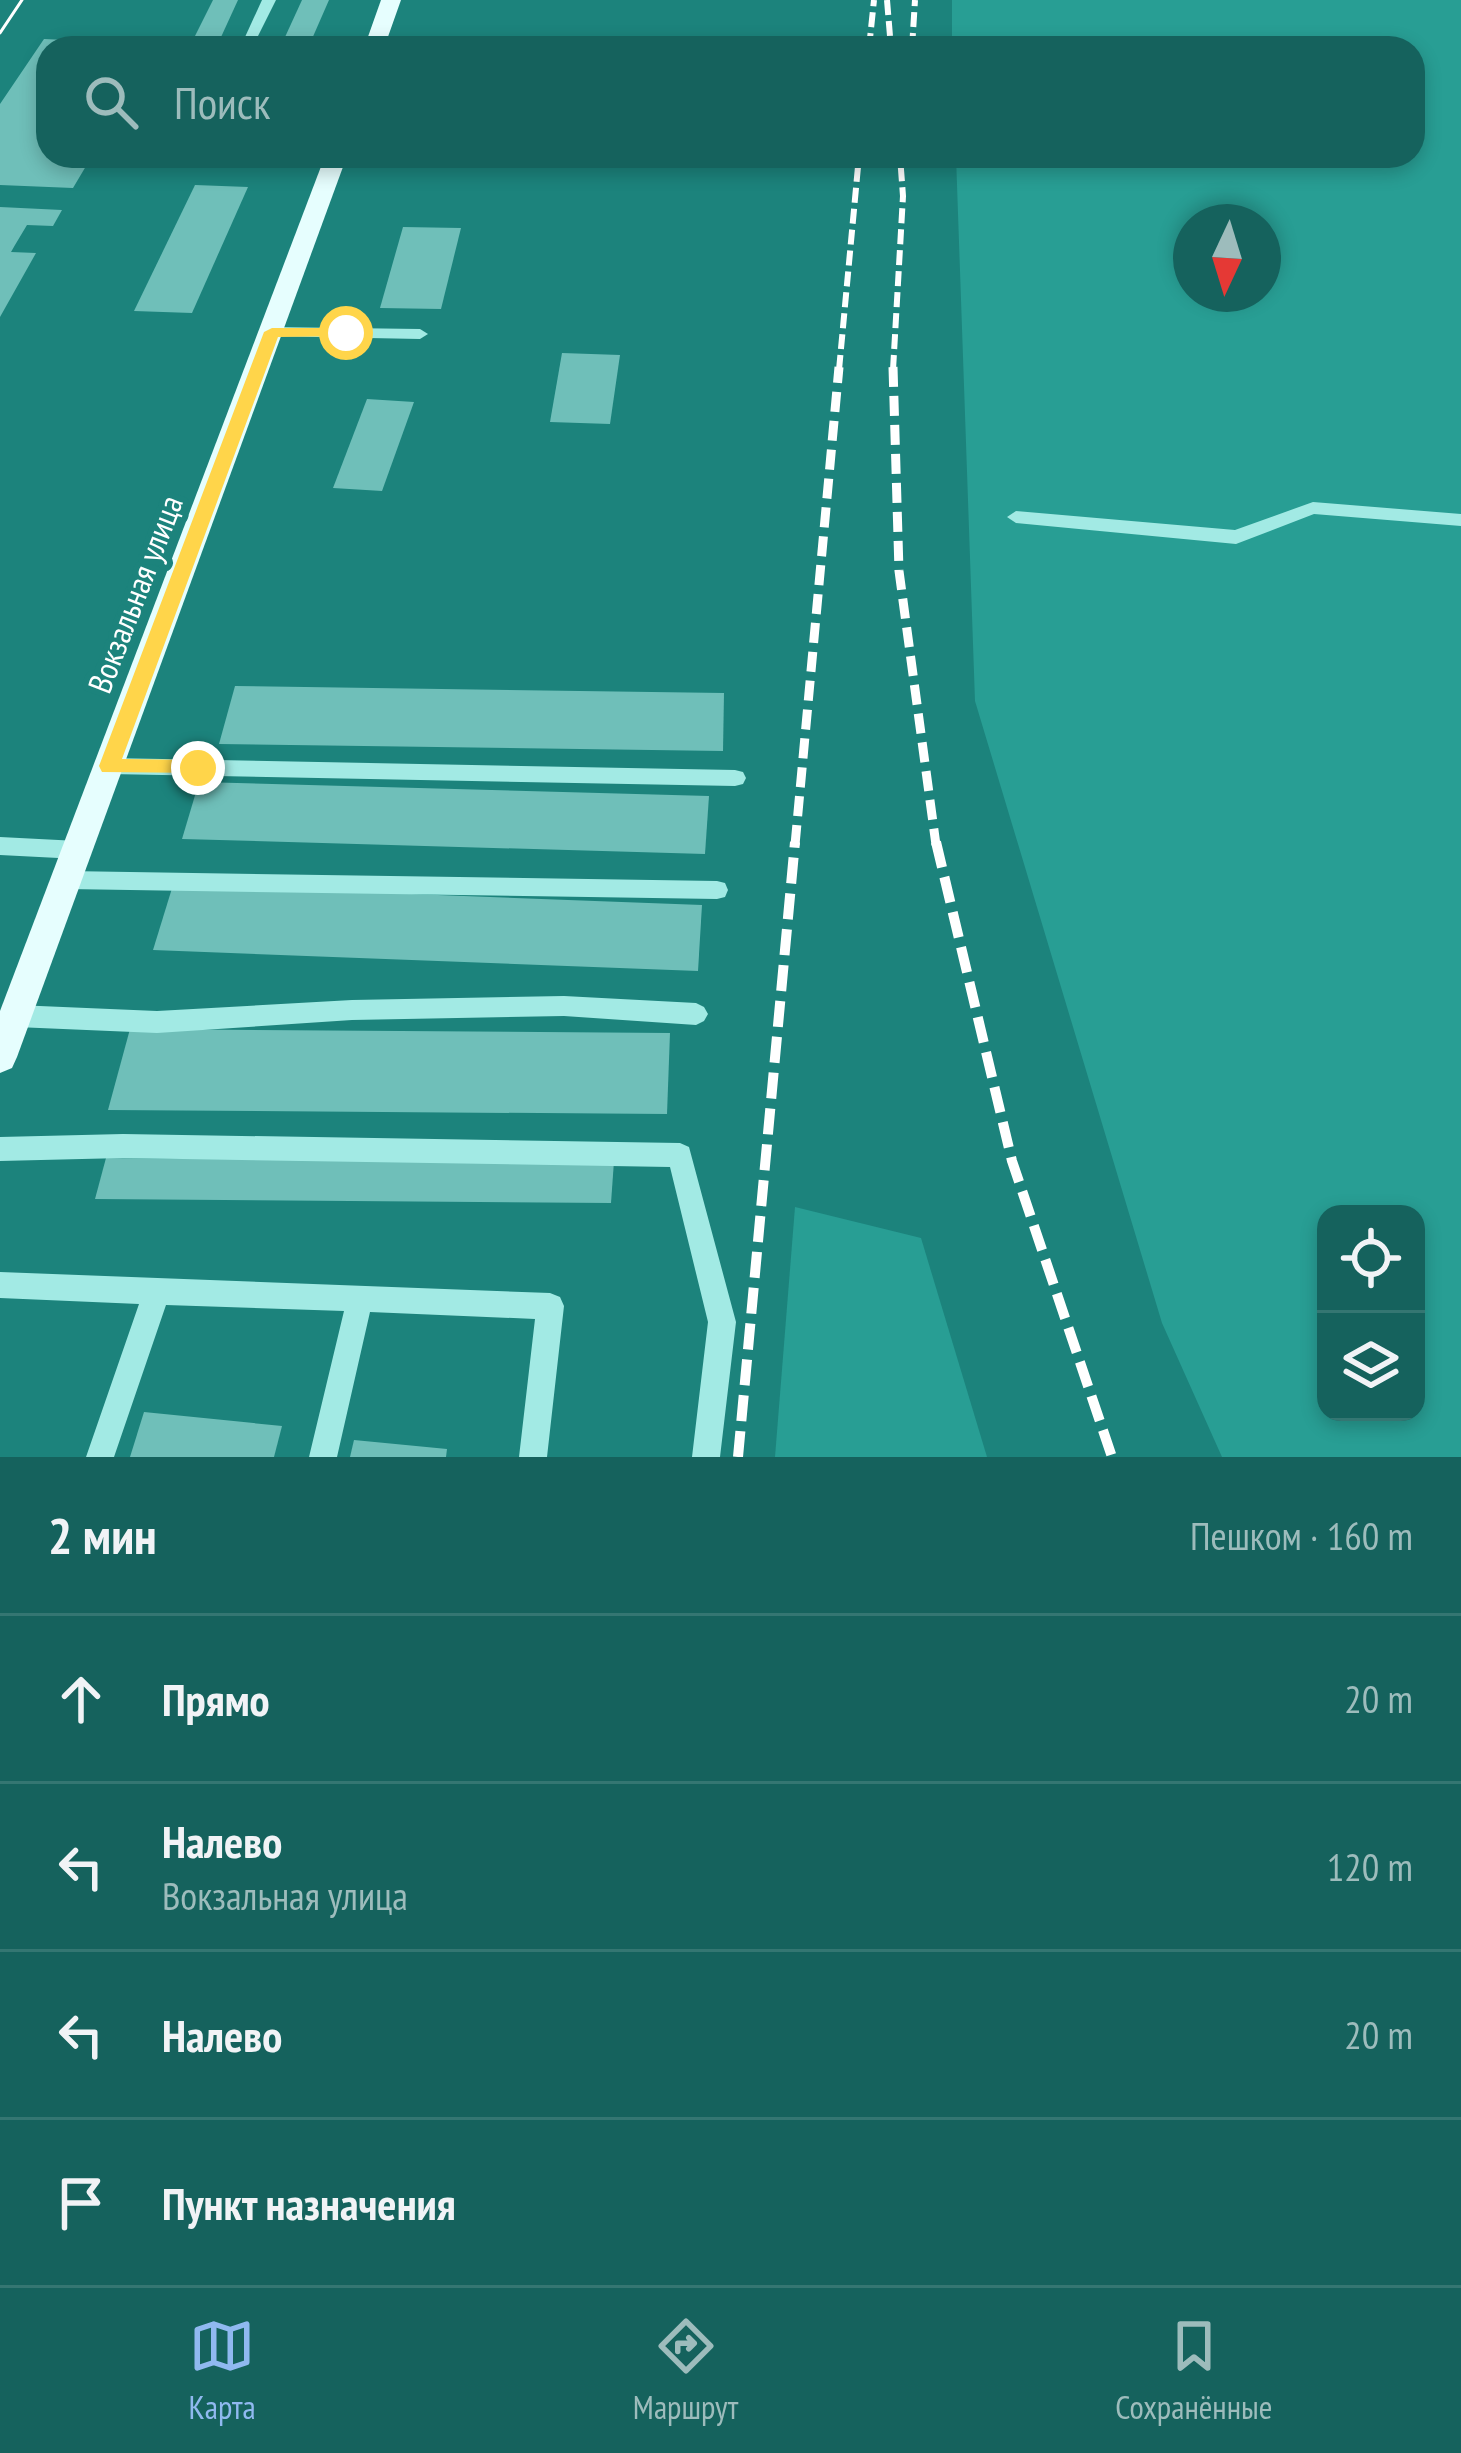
<!DOCTYPE html>
<html lang="ru">
<meta charset="utf-8">
<style>
body{margin:0;font-family:"PT Sans Narrow",sans-serif;background:#226b66;color:#f1f3f6}
.controls{position:absolute;right:36px;bottom:36px;display:grid;overflow:hidden;border-radius:24px;box-shadow:0 6px 18px #0003}
.controls button{width:108px;height:108px;display:grid;place-items:center;padding:0;border:0;border-bottom:3px solid #347672;background:#15625d;color:#f1f3f6;font:60px sans-serif}
.compass{position:absolute;left:1173px;top:204px;width:108px;height:108px;border-radius:50%;background:#15625d;box-shadow:0 6px 18px #0003;rotate:184deg}
.stop{position:absolute;width:36px;height:36px;margin:-27px;border:9px solid #ffd54a;border-radius:50%;background:#fff}
.stop.end{background:#ffd54a;border-color:#fff;box-shadow:0 3px 12px #0008}
.list{margin:0;padding:0;list-style:none}
h2{display:flex;justify-content:space-between;align-items:center;height:156px;margin:0;padding:0 48px;font-size:51px}
h2 small{font-size:39px;font-weight:400;color:#9dbcbc}
.list li{display:grid;grid-template-columns:78px 1fr auto;gap:36px;align-items:center;box-sizing:border-box;height:168px;padding:0 48px;border-top:3px solid #347672}
.list b{display:block;font-size:45px;white-space:nowrap}
.list p{margin:0;font-size:39px;white-space:nowrap;color:#9dbcbc}
.list em{font-size:39px;font-style:normal;color:#9dbcbc}
.icon{flex:none;width:66px;height:66px;fill:none;stroke:currentColor;stroke-width:2;stroke-linecap:round;stroke-linejoin:round}
.map{position:relative;flex:none;width:1461px;height:1457px;overflow:hidden}
.search{position:absolute;background:#15625d;box-shadow:0 6px 18px #0003;left:36px;right:36px;top:36px;height:132px;display:flex;align-items:center;gap:30px;box-sizing:border-box;padding:0 42px;border-radius:36px;color:#9dbcbc;font-size:45px}
.sheet{height:828px;background:#15625d}
nav{display:flex;justify-content:space-around;align-items:center;box-sizing:border-box;height:168px;border-top:3px solid #347672;background:#15625d;font-size:33px;color:#9dbcbc}
nav a{display:grid;justify-items:center;gap:6px}
nav .on{color:#90b9f0}
.map>svg:first-child{display:block}
.green{fill:#289e94;fill-rule:evenodd}
.building{fill:#6fbfb9}
.lines{fill:none;stroke-linecap:round;stroke-linejoin:round}
.minor{fill:#a2eae4;fill-rule:evenodd}
.major{fill:#e6fefe;fill-rule:evenodd}
.tram{stroke:#fff;stroke-width:3}
.rail-far2{stroke:#fff;stroke-width:6;stroke-dasharray:15 6;stroke-linecap:butt}
.rail-far1{stroke:#fff;stroke-width:9;stroke-dasharray:20 9;stroke-linecap:butt}
.rail{stroke:#fff;stroke-width:10;stroke-dasharray:26 10;stroke-linecap:butt}
.route{fill:#ffd54a}
.labels{text-anchor:middle;stroke-width:12;stroke-linejoin:round;paint-order:stroke}
.street-label{font-size:33px;fill:#fff;stroke:#1c837c}
</style>
<div class="map">
<svg width="1461" height="1457" viewBox="0 0 1461 1457">
<rect width="100%" height="100%" fill="#1c837c"/>
<g class="green">
<path d="M952 0H1461V1457H1222L1162 1323 975 701 956 156H1413V48H952ZM1191 222H1263V294H1191ZM1326 1214H1416V1412H1326Z"/>
<path d="M795 1207 921 1238 987 1457H775Z"/>
</g>
<g class="building">
<path d="M213 0H238L216 48H189Z"/>
<path d="M302 0H329L308 48H280Z"/>
<path d="M44 39 158 44 155 48H48V156H92L73 188 0 185V104Z"/>
<path d="M195 185 248 187 192 313 134 311Z"/>
<path d="M0 207 62 210 53 226 27 225 15 245 11 252 36 253 0 317Z"/>
<path d="M403 227 461 228 441 309 380 308Z"/>
<path d="M562 353 620 355 610 424 550 422Z"/>
<path d="M367 399 414 402 382 491 333 488Z"/>
<path d="M235 686 724 693 723 751 219 744Z"/>
<path d="M199 782 709 796 705 854 182 839Z"/>
<path d="M173 885 702 905 698 971 153 950Z"/>
<path d="M130 1029 670 1033 667 1114 108 1110Z"/>
<path d="M106 1158 614 1161 611 1203 95 1199Z"/>
<path d="M144 1412 282 1426 274 1457H130Z"/>
<path d="M354 1440 447 1449 446 1457H350Z"/>
</g>
<g class="lines">
<g class="minor">
<path d="M262 0H276L252 48H240Z"/>
<path d="M271 327 420 329 428 334 420 339 265 336V328Z"/>
<path d="M1313 502 1461 514V526L1314 514 1236 544 1016 523 1007 517 1016 511 1235 530Z"/>
<path d="M109 758 735 770 743 772 746 778 743 784 735 786 109 774 101 772 98 766 101 760Z"/>
<path d="M0 837 78 841 86 844 89 850 86 856 78 859 0 855Z"/>
<path d="M67 871 717 881 725 883 728 890 725 897 717 899 67 889 59 887 56 880 59 873Z"/>
<path d="M564 996 696 1003 704 1007 708 1014 704 1021 696 1025 564 1016 352 1020 157 1033 16 1027 8 1023 4 1016 8 1009 16 1005 157 1011 352 1000Z"/>
<path d="M123 1134 680 1143 689 1147 736 1322 720 1457H692L708 1322 670 1167 123 1158 0 1161V1137Z"/>
<path d="M0 1272 550 1293 560 1297 564 1306 547 1457H519L535 1319 370 1312 337 1457H309L344 1311 166 1305 114 1457H86L139 1304 0 1298Z"/>
</g>
<g class="major">
<path d="M381 0H401L384 48H364Z"/>
<path d="M325 156H347L17 1057 12 1068 0 1073V1011Z"/>
</g>
<path class="tram" d="M0 33 22 0"/>
<g class="rail-far2">
<path d="M887 0 891 48"/>
<path d="M869 48 874 0"/>
<path d="M912 48 915 0"/>
<path d="M839 370 859 156"/>
<path d="M893 370 903 196 900 156"/>
</g>
<g class="rail-far1">
<path d="M893 367 899 571 936 845"/>
<path d="M795 845 839 367"/>
</g>
<g class="rail">
<path d="M936 842 1012 1161 1112 1457"/>
<path d="M738 1457 795 842"/>
</g>
</g>
<path class="route" d="M346 328 354 333 351 336 278 337 122 759 198 760 208 768 205 773 102 772 99 766 264 332 272 328Z"/>
<g class="labels">
<g class="street-label">
<text transform="translate(135 594) rotate(-69)" y="12">Вокзальная улица</text>
</g>
</g>
</svg>
<div class="controls">
<button><svg class="icon" aria-label="locate" viewBox="0 0 24 24"><circle cx="12" cy="12" r="6"/><path d="M12 2v4M12 18v4M2 12h4M18 12h4"/></svg></button>
<button><svg class="icon" aria-label="layers" viewBox="0 0 24 24"><path d="M12 4l9 5-9 5-9-5zM3 14l9 5 9-5"/></svg></button>
</div>
<svg class="compass" viewBox="-18 -18 36 36"><path d="M0-13l5 13h-10z" fill="#e53935"/><path d="M0 13l5-13h-10z" fill="#9dbcbc"/></svg>
<div class="stop" style="left:346px;top:333px"></div>
<div class="stop end" style="left:198px;top:768px"></div>
<div class="search"><svg class="icon" aria-label="search" viewBox="0 0 24 24"><circle cx="10" cy="10" r="6"/><path d="M15 15l6 6"/></svg>Поиск</div>
</div>
<section class="sheet">
<h2>2 мин<small>Пешком · 160 m</small></h2>
<ul class="list">
<li><svg class="icon" aria-label="ahead" viewBox="0 0 24 24"><path d="M12 20V5M6 11l6-6 6 6"/></svg><div><b>Прямо</b></div><em>20 m</em></li>
<li><svg class="icon" aria-label="left" viewBox="0 0 24 24"><path d="M17 20v-9H6M10 6l-5 5 5 5"/></svg><div><b>Налево</b><p>Вокзальная улица</p></div><em>120 m</em></li>
<li><svg class="icon" aria-label="left" viewBox="0 0 24 24"><path d="M17 20v-9H6M10 6l-5 5 5 5"/></svg><div><b>Налево</b></div><em>20 m</em></li>
<li><svg class="icon" aria-label="arrive" viewBox="0 0 24 24"><path d="M6 21V4h12l-3 4 3 4H6"/></svg><div><b>Пункт назначения</b></div></li>
</ul>
</section>
<nav>
<a class="on"><svg class="icon" aria-label="map" viewBox="0 0 24 24"><path d="M3 6l6-2 6 2 6-2v14l-6 2-6-2-6 2zM9 4v14M15 6v14"/></svg>Карта</a>
<a><svg class="icon" aria-label="directions" viewBox="0 0 24 24"><path d="M12 3l9 9-9 9-9-9zM9 14v-3h6M13 9l2 2-2 2"/></svg>Маршрут</a>
<a><svg class="icon" aria-label="saved" viewBox="0 0 24 24"><path d="M7 4h10v16l-5-4-5 4z"/></svg>Сохранённые</a>
</nav>
